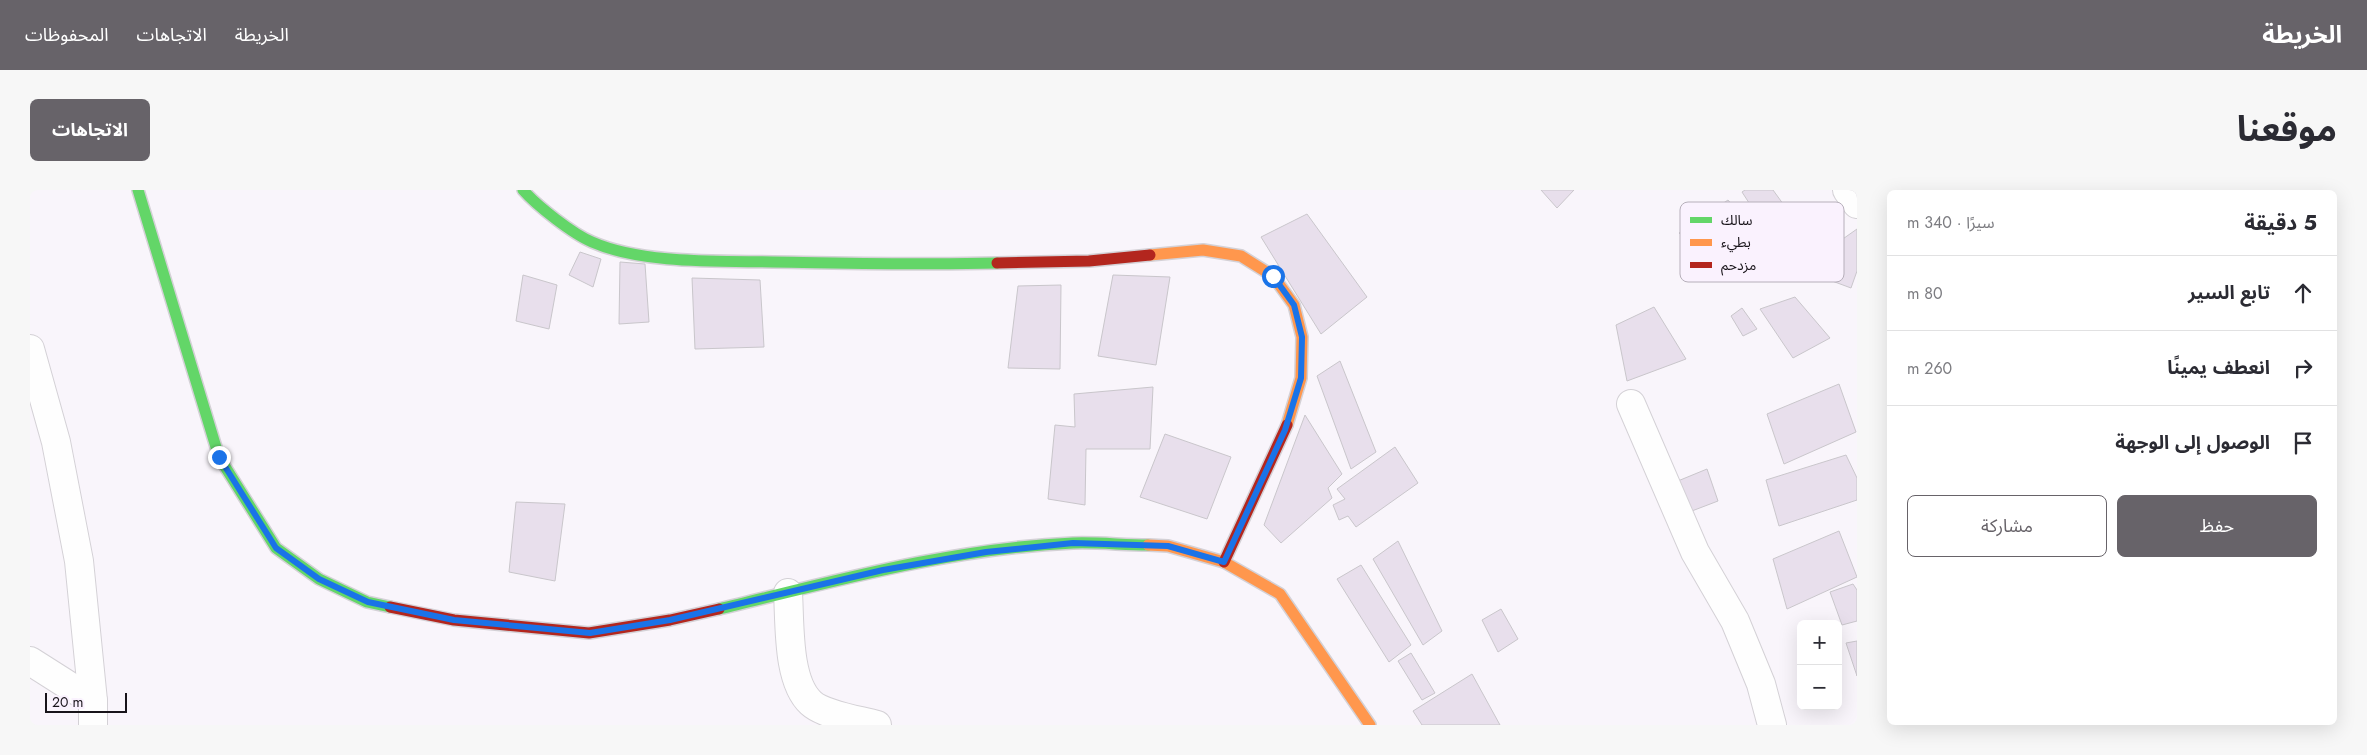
<!DOCTYPE html>
<html lang="ar">
<meta charset="utf-8">
<style>
body{margin:0;font-family:Jost,"Noto Sans Arabic",sans-serif;background:#f7f7f7;color:#2b2b33;direction:rtl}
.controls{position:absolute;right:15px;bottom:15px;display:grid;overflow:hidden;border-radius:8px;box-shadow:0 5px 20px #0002}
.controls button{width:45px;height:45px;display:grid;place-items:center;padding:0;border:0;border-bottom:1px solid #e1e1e2;background:#fff;color:#2b2b33;font:25px sans-serif}
.scale{position:absolute;left:15px;bottom:12px;width:82px;box-sizing:border-box;padding-left:5px;border:2px solid #18141a;border-top:0;font-size:14px;line-height:18px;white-space:nowrap;color:#18141a;-webkit-text-stroke:4px #faf2fe;paint-order:stroke}
.stop{position:absolute;width:15px;height:15px;margin:-11px;border:4px solid #1a73e8;border-radius:50%;background:#fff}
.stop.end{background:#1a73e8;border-color:#fff;box-shadow:0 1px 5px #0008}
.list{margin:0;padding:0;list-style:none}
h2{display:flex;justify-content:space-between;align-items:center;height:65px;margin:0;padding:0 20px;font-size:21px}
h2 small{font-size:16px;font-weight:400;color:#7c7c81}
.list li{display:grid;grid-template-columns:32px 1fr auto;gap:15px;align-items:center;box-sizing:border-box;height:75px;padding:0 20px;border-top:1px solid #e1e1e2}
.list b{display:block;font-size:19px;white-space:nowrap}
.list em{font-size:16px;font-style:normal;color:#7c7c81}
.actions{display:flex;gap:10px;padding:15px 20px}
.actions a{flex:1;padding:11px 0;border:1px solid #676369;border-radius:8px;text-align:center;font-size:18px;color:#676369}
.actions .main{background:#676369;color:#fff}
.icon{flex:none;width:28px;height:28px;fill:none;stroke:currentColor;stroke-width:2;stroke-linecap:round;stroke-linejoin:round}
.map{position:relative;flex:none;width:1827px;height:535px;overflow:hidden;direction:ltr;border-radius:8px}
header{display:flex;align-items:center;gap:30px;box-sizing:border-box;height:70px;padding:0 25px;background:#676369;color:#fff}
header strong{font-size:24px}
nav{display:flex;gap:28px;margin-inline-start:auto;font-size:18px}
.intro{display:flex;align-items:center;justify-content:space-between;box-sizing:border-box;height:120px;padding:0 30px}
h1{margin:0;font-size:35px}
.button{padding:12px 22px;border-radius:8px;background:#676369;color:#fff;font-size:18px;font-weight:700}
main{display:flex;gap:30px;padding:0 30px}
aside{flex:1;background:#fff;border-radius:8px;box-shadow:0 5px 20px #0002}
.map>svg:first-child{display:block}
.building{fill:#e8dfec;stroke:#c9c6cb}
.lines{fill:none;stroke-linecap:round;stroke-linejoin:round}
.street-casing{stroke:#d4d1d6;stroke-width:30}
.fast-casing{stroke:#d4d1d6;stroke-width:14}
.slow-casing{stroke:#d4d1d6;stroke-width:14}
.jam-casing{stroke:#d4d1d6;stroke-width:14}
.street{stroke:#fefefe;stroke-width:28}
.fast{stroke:#63d668;stroke-width:11}
.slow{stroke:#ff974d;stroke-width:11}
.jam{stroke:#b3261e;stroke-width:11}
.route{stroke:#1a73e8;stroke-width:6}
.key{fill:#faf2fe;stroke:#b6afba;stroke-width:1}
.key-label{font-size:14px;fill:#18141a}
</style>
<header>
<strong>الخريطة</strong>
<nav><a>الخريطة</a><a>الاتجاهات</a><a>المحفوظات</a></nav>
</header>
<div class="intro"><h1>موقعنا</h1><a class="button">الاتجاهات</a></div>
<main>
<aside>
<h2>5 دقيقة<small>سيرًا · 340 m</small></h2>
<ul class="list">
<li><svg class="icon" aria-label="ahead" viewBox="0 0 24 24"><path d="M12 20V5M6 11l6-6 6 6"/></svg><div><b>تابع السير</b></div><em>80 m</em></li>
<li><svg class="icon" aria-label="right" viewBox="0 0 24 24"><path d="M7 20v-9h11M14 6l5 5-5 5"/></svg><div><b>انعطف يمينًا</b></div><em>260 m</em></li>
<li><svg class="icon" aria-label="arrive" viewBox="0 0 24 24"><path d="M6 21V4h12l-3 4 3 4H6"/></svg><div><b>الوصول إلى الوجهة</b></div></li>
</ul>
<div class="actions"><a class="main">حفظ</a><a>مشاركة</a></div>
</aside>
<div class="map">
<svg width="1827" height="535" viewBox="0 0 1827 535">
<rect width="100%" height="100%" fill="#f9f5fb"/>
<g class="building">
<path d="M1511 0H1544L1527 18Z"/>
<path d="M1715 0H1743L1790 65 1827 39V81L1821 98 1759 75 1712 2Z"/>
<path d="M1698 10 1716 31 1692 47 1699 58 1723 45 1735 63 1695 88 1649 43Z"/>
<path d="M1277 24 1337 107 1291 144 1231 47Z"/>
<path d="M550 62 571 69 563 97 539 85Z"/>
<path d="M590 72 615 74 619 132 589 134Z"/>
<path d="M493 85 527 95 519 139 486 131Z"/>
<path d="M1083 85 1140 87 1126 175 1068 166Z"/>
<path d="M662 88 730 90 734 157 665 159Z"/>
<path d="M1031 95 1030 179 978 178 988 96Z"/>
<path d="M1765 107 1800 148 1763 168 1730 119Z"/>
<path d="M1624 117 1656 169 1597 191 1586 135Z"/>
<path d="M1712 118 1727 139 1713 146 1701 126Z"/>
<path d="M1310 171 1346 262 1321 279 1287 186Z"/>
<path d="M1809 194 1826 242 1754 274 1737 224Z"/>
<path d="M1123 197 1120 259H1056L1055 315 1018 309 1025 235 1045 237 1044 204Z"/>
<path d="M1275 225 1312 284 1298 298 1302 308 1251 353 1234 335Z"/>
<path d="M1135 244 1201 267 1177 329 1110 307Z"/>
<path d="M1365 257 1388 293 1326 337 1318 326 1309 330 1303 315 1315 309 1307 299Z"/>
<path d="M1816 265 1827 288V310L1749 336 1736 290Z"/>
<path d="M1677 279 1688 311 1654 324 1643 293Z"/>
<path d="M486 312 535 314 525 391 479 382Z"/>
<path d="M1809 341 1827 387 1757 419 1743 369Z"/>
<path d="M1368 351 1412 441 1393 455 1343 369Z"/>
<path d="M1331 375 1381 455 1359 472 1307 389Z"/>
<path d="M1823 394 1827 400V431L1812 435 1800 402Z"/>
<path d="M1471 419 1488 449 1468 462 1452 430Z"/>
<path d="M1827 451V486L1816 453Z"/>
<path d="M1381 463 1405 503 1392 510 1368 471Z"/>
<path d="M1442 484 1470 535H1392L1383 521Z"/>
</g>
<g class="lines">
<defs>
<g id="street">
<path d="M1817 0 1827 14"/>
<path d="M0 159 26 252 49 371 63 511V535"/>
<path d="M1601 214 1665 362 1705 431 1731 494 1742 535"/>
<path d="M758 403C760 434 757 491 781 513 794 525 829 530 847 535"/>
<path d="M0 471 63 511"/>
</g>
<g id="fast">
<path d="M108 0 189 267 246 358 289 389 337 412 360 417"/>
<path d="M493 0C507 16 543 44 562 52 612 74 688 71 743 72 817 73 892 75 967 73"/>
<path d="M689 419C805 391 923 358 1043 353 1068 352 1093 355 1118 355"/>
</g>
<g id="slow">
<path d="M1120 65 1173 60 1211 66 1243 86 1264 115 1272 147 1271 188 1257 235"/>
<path d="M1118 355 1138 356 1194 372 1250 404 1340 535"/>
</g>
<g id="jam">
<path d="M967 73 1059 71 1120 65"/>
<path d="M1194 372 1257 235"/>
<path d="M360 417 424 430 559 443 640 430 689 419"/>
</g>
</defs>
<use href="#street" class="street-casing"/>
<use href="#fast" class="fast-casing"/>
<use href="#slow" class="slow-casing"/>
<use href="#jam" class="jam-casing"/>
<use href="#street" class="street"/>
<use href="#fast" class="fast"/>
<use href="#slow" class="slow"/>
<use href="#jam" class="jam"/>
</g>
<g class="lines">
<path class="route" d="M189 267 246 358 289 389 338 412 424 430 560 443 640 430 853 380 956 362 1043 353 1138 356 1194 372 1255 240 1271 188 1272 147 1264 115 1243 86"/>
</g>
<rect x="1650" y="12" width="164" height="80" rx="8" class="key"/>
<rect x="1660" y="27" width="22" height="6" fill="#63d668"/>
<rect x="1660" y="49" width="22" height="7" fill="#ff974d"/>
<rect x="1660" y="72" width="22" height="6" fill="#b3261e"/>
<g class="key-label">
<text x="1691" y="35">سالك</text>
<text x="1691" y="57">بطيء</text>
<text x="1691" y="80">مزدحم</text>
</g>
</svg>
<div class="controls">
<button>+</button>
<button>−</button>
</div>
<div class="scale">20 m</div>
<div class="stop" style="left:1243px;top:86px"></div>
<div class="stop end" style="left:189px;top:267px"></div>
</div>
</main>
